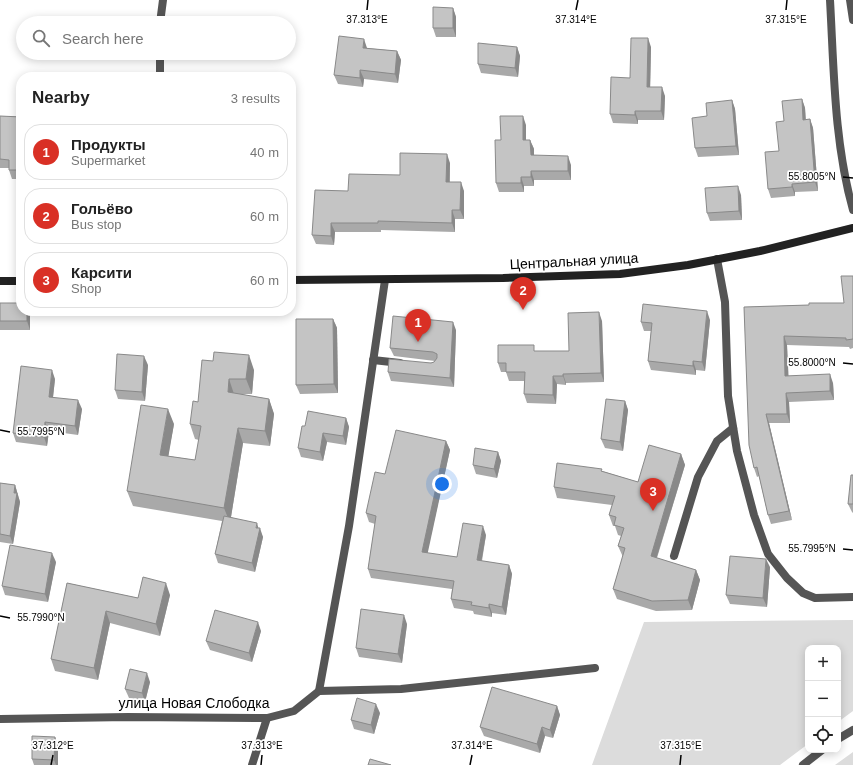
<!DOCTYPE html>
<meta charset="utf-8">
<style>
body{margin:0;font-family:Arial,sans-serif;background:#f6f6f6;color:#222}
.controls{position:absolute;right:12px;bottom:12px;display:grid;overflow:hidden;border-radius:8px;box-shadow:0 2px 10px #0003}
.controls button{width:36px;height:36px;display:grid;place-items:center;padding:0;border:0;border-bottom:1px solid #e0e0e0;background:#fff;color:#222;font:20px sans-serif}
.you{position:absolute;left:442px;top:484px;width:14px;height:14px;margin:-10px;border:3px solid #fff;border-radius:50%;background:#1a73e8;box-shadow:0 0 0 6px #1a73e833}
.badge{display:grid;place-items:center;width:26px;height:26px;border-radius:50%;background:#d93025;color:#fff;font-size:13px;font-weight:700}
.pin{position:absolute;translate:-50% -33px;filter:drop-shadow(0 1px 2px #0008)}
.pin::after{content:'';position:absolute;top:21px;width:14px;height:12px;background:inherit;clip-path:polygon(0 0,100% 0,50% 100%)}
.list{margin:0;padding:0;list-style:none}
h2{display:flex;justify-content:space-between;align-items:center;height:52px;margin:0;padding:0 16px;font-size:17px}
h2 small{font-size:13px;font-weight:400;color:#767676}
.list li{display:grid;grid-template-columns:26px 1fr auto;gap:12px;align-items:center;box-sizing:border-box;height:56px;margin:0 8px 8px;padding:0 8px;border:1px solid #e0e0e0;border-radius:16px}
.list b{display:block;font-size:15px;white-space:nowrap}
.list p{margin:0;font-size:13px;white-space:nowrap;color:#767676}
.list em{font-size:13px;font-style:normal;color:#767676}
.icon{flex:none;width:22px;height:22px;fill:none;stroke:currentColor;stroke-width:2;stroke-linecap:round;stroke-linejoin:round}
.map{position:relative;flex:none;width:853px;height:765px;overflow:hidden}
.search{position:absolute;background:#fff;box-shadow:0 2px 10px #0003;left:16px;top:16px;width:280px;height:44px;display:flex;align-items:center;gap:10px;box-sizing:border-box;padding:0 14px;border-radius:22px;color:#767676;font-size:15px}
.panel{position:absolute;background:#fff;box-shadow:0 2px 10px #0003;left:16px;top:72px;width:280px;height:244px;border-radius:16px}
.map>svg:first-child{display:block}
.green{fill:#dcdcdc}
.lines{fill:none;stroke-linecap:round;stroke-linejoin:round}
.lane{stroke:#555;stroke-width:8}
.street{stroke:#555;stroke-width:8}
.secondary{stroke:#222;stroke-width:8}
.wall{fill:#a9a9a9}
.shaded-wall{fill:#898989}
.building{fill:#c4c4c4;stroke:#898989}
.ticks{fill:none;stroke:#000;stroke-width:1.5}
.labels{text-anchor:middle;stroke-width:3.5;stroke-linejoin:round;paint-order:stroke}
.street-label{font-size:14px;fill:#000;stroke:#fff}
.ticks-label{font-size:10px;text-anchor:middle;fill:#000;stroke:#fff;stroke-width:3.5;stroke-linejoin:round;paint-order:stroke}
</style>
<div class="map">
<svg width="853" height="765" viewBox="0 0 853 765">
<rect width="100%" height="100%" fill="#fff"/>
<g class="green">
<path d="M853 620V711L838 722V648H808V744L780 765H592L644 622Z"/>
<path d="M853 752V765H835Z"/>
</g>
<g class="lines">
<g class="lane">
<path d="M830 0C834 70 834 142 853 210"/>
<path d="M850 0 853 20"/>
<path d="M717 259 725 302 728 396 737 451 754 515 768 554 787 578 803 593 815 598 853 597"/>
<path d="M373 360 400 363"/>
<path d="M674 556 698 477 717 441 733 428"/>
<path d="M319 691 349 526 385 280"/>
<path d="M838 739 853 730"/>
<path d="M252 765 267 718"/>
<path d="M803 765 822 750"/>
</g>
<g class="street">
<path d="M160 23 163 0"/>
<path d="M160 77V53"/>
<path d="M0 719 128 717 267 718 294 711 319 691 401 689 595 668"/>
</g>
<g class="secondary">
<path d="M291 280 503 278 620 274 688 265 760 251 853 228"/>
<path d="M0 281H21"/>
</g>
</g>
<g class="wall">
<path d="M453 8 456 17V37H436L433 28Z"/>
<path d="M517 47 520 56 518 77 481 73 478 64Z"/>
<path d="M651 47 650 87 665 96 664 120H638V124L613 123 610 114 630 78Z"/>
<path d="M367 48 397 51 401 60 398 83 364 79 363 87 338 84 334 75Z"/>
<path d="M802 99 805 108 806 120 810 119 813 128 818 191 795 192V196L771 198 768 189 779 151 784 121Z"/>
<path d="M732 100 735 109 739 155 698 157 695 148 707 116Z"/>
<path d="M0 116 21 117V179H12L9 170V168H0Z"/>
<path d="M526 125V140H530L534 149V155L571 165V180H534V186H524V192H499L496 183 501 140Z"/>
<path d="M450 163V182L464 191V219H455V232L381 230V232H335L334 245 316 244 312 235 348 191 400 175Z"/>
<path d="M741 195 742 220 710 221 707 213Z"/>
<path d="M853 276V348L850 349 849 347 787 345 788 376 833 383 834 400 789 402 790 423H769L792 520 771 524 768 515 759 476 757 477 754 468 744 307 809 305 844 303Z"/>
<path d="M0 303 30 312V330H0Z"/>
<path d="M333 319 337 328 338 393 300 394 296 385Z"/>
<path d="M710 320 705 371 696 370V375L651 370 648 361 651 331H644L641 322Z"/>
<path d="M602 321 604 382 566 383V385L557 384 556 404 527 403 524 394V381H509L506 372H501L498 363 536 351H569Z"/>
<path d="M456 330 454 387 391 381 388 372 434 362 435 361 394 356 390 348Z"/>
<path d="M213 361 254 370 252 394H241L269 399 274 414 270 446 243 443 231 517 258 528 263 537 255 572 218 563 215 554 222 521 133 506 127 491 174 424 168 456 195 460 199 440 195 439 190 424Z"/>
<path d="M148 365 145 401 118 399 115 390Z"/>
<path d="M55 379 53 397 82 409 78 435 49 431 47 446 16 442 13 433Z"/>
<path d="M625 401 628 410 623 451 605 448 601 439Z"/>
<path d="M346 418 349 427 346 445 327 442 323 461 301 457 298 448 305 426Z"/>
<path d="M446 441 450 450 427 553 457 557 486 535 482 561 509 565 512 574 506 615 492 613V617L474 614 473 611 454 608 451 599 452 589 371 578 368 569 375 524 369 522 366 513 385 474Z"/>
<path d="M498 452 501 461 497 478 476 474 473 465Z"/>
<path d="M681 454 685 465 657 558 696 570 700 580 692 610 656 611 617 599 613 589 623 557 618 546 621 536 618 535 615 526H613L609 515 612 505 557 498 554 487 602 471 638 482Z"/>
<path d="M853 475V513L852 512 848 504Z"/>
<path d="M0 483 15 485 20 502 13 544 0 542Z"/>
<path d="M56 562 48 602 5 595 2 586Z"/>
<path d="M770 567 767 607 730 604 726 595Z"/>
<path d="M67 583 138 598 170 595 160 636 110 623 98 680 55 671 51 659Z"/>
<path d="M407 624 402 663 359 657 356 648Z"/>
<path d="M261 631 252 662 210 650 206 641Z"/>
<path d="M150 682 145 702 129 698 125 689Z"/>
<path d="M557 706 560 715 553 738 545 736 540 753 484 736 480 727Z"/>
<path d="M380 713 374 734 354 729 351 720Z"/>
<path d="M55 737 58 746V765H34L32 759Z"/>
</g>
<g class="shaded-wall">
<path d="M453 8 456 17V37L453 28Z"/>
<path d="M648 38 651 47 650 95 647 87Z"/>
<path d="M364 39 367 48H363Z"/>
<path d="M517 47 520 56 518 77 515 68Z"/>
<path d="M397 51 401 60 398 83 395 74Z"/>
<path d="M360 70 364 79 363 87 360 78Z"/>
<path d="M662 87 665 96 664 120 661 111Z"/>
<path d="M802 99 805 108 806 129 803 120Z"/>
<path d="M732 100 735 109 739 155 736 146Z"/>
<path d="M635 111 638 120V124L635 115Z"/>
<path d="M523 116 526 125V149L523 140Z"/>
<path d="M810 119 813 128 818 191 815 182Z"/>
<path d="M530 140 534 149V164L531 155Z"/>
<path d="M447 154 450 163 449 191 446 182Z"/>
<path d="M568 156 571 165V180L568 171Z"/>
<path d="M531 171 534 180V186L531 177Z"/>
<path d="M521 177 524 186V192L521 183Z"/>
<path d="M461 182 464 191V219L460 210Z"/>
<path d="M792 184 795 192V196L792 187Z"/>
<path d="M738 186 741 195 742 220 739 211Z"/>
<path d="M452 210 455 219V232L452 223Z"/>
<path d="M331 223 335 232 334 245 331 236Z"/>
<path d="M27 311H30V330L27 321Z"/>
<path d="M707 311 710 320 705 371 702 362Z"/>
<path d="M599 312 602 321 604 382 601 373Z"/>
<path d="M333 319 337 328 338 393 334 384Z"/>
<path d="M453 322 456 330 454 387 450 378Z"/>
<path d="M784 336 787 345 789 385 785 376Z"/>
<path d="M249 355 254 370 252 394 246 379Z"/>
<path d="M144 356 148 365 145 401 142 392Z"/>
<path d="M693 361 696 370V375L693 366Z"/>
<path d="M52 370 55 379 52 406 49 397Z"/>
<path d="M563 374 566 383V385L563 376Z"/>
<path d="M830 374 833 383 834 400 830 391Z"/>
<path d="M553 376 557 384 556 404 553 395Z"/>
<path d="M229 379 234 394 228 392Z"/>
<path d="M786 393 789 402 790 423 787 414Z"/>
<path d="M269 399 274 414 270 446 265 431Z"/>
<path d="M78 400 82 409 78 435 75 426Z"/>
<path d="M625 401 628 410 623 451 620 442Z"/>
<path d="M168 409 174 424 166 470 160 455Z"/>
<path d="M766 414 769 423 792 520 789 511Z"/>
<path d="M346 418 349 427 346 445 343 436Z"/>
<path d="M45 422 49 431 47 446 44 437Z"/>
<path d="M238 428 243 443 230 523 224 508Z"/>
<path d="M323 433 327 442 323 461 320 452Z"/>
<path d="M446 441 450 450 426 561 422 552Z"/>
<path d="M498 452 501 461 497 478 494 469Z"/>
<path d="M681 454 685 465 654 566 651 556Z"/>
<path d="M15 485 20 502 13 544 10 536Z"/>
<path d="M257 523 259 530 260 528 263 537 255 572 252 563Z"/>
<path d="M483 526 486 535 480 569 477 560Z"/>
<path d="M52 553 56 562 48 602 45 594Z"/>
<path d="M766 559 770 567 767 607 763 598Z"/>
<path d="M509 565 512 574 506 615 502 607Z"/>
<path d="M696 570 700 580 692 610 688 600Z"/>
<path d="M166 583 170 595 160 636 156 624Z"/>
<path d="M489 604 492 613V617L489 608Z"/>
<path d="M106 611 110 623 98 680 94 668Z"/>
<path d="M404 615 407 624 402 663 398 654Z"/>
<path d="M258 622 261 631 252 662 249 653Z"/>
<path d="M147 673 150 682 145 702 142 693Z"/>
<path d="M376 704 380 713 374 734 371 725Z"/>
<path d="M557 706 560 715 553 738 550 730Z"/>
<path d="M542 727 545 736 540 753 537 744Z"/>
<path d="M55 737 58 746V765H56L54 760Z"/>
</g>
<g class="building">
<path d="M433 7 453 8V28H433Z"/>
<path d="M339 36 364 39 363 48 397 51 395 74 360 70V78L334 75Z"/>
<path d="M631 38H648L647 87H662L661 111H635V115L610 114 611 77 630 78Z"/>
<path d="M478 43 517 47 515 68 478 64Z"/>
<path d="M802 99 803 120 810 119 815 182 792 184V187L768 189 765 152 779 151 776 122 784 121 782 101Z"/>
<path d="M732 100 736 146 695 148 692 118 707 116 706 103Z"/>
<path d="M0 116 21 117V170H9V160L0 159Z"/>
<path d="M500 116H523V140H530L531 155 568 156V171H531V177H521V183H496L495 140H501Z"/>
<path d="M400 153 447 154 446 182H461L460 210H452V223L378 221V223H331V236L312 235 315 190 348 191 349 174 400 175Z"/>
<path d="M738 186 739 211 707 213 705 188Z"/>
<path d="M841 276H853V339L846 340V338L784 336 785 376 830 374V391L786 393 787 414H766L789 511 768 515 757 467 754 468 749 445 744 307 809 305V303H844Z"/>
<path d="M0 303H21V311H27V321H0Z"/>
<path d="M643 304 707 311 702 362 693 361V366L648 361 652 323 641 322Z"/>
<path d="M599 312 601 373 563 374V376H553V395L524 394 525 372H506V363H498V345H534V351H569L568 313Z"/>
<path d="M393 316 453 322 450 378 388 372 389 359 431 363 434 362 437 358V354L433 352 390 348Z"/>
<path d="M296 319H333L334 384 296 385Z"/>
<path d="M214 352 249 355 246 379H229L228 392 269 399 265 431 238 428 224 508 127 491 141 405 168 409 160 455 195 460 201 426 190 424 193 401 198 402 202 360 213 361Z"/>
<path d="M117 354 144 356 142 392 115 390Z"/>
<path d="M21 366 52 370 49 397 78 400 75 426 45 422 44 437 13 433Z"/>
<path d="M606 399 625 401 620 442 601 439Z"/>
<path d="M308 411 346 418 343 436 323 433 320 452 298 448 302 426H305Z"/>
<path d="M396 430 446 441 422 552 457 557 463 523 483 526 477 560 509 565 502 607 489 604V608L471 605 472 602 451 599 454 581 368 569 376 516 366 513 375 472 385 474Z"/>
<path d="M649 445 681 454 651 556 696 570 688 600 652 601 613 589 625 548 618 546 624 528 614 525 616 517 609 515 615 496 554 487 557 463 602 469 601 471 638 482Z"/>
<path d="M475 448 498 452 494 469 473 465Z"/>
<path d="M851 475H853V504H848Z"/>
<path d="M0 483 15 485 14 493H17L10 536 0 534Z"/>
<path d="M224 516 257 523 256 528H260L252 563 215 554Z"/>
<path d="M10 545 52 553 45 594 2 586Z"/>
<path d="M730 556 766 559 763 598 726 595Z"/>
<path d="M143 577 166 583 156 624 106 611 94 668 51 659 67 583 138 598Z"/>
<path d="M361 609 404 615 398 654 356 648Z"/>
<path d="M215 610 258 622 249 653 206 641Z"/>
<path d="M130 669 147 673 142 693 125 689Z"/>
<path d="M492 687 557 706 550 730 542 727 537 744 480 727Z"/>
<path d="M357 698 376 704 371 725 351 720Z"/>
<path d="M32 736 55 737 54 760 32 759Z"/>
<path d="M370 759 391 765H368Z"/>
</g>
<path class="ticks" d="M367 10 368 0M576 10 578 0M786 10 787 0M843 177 853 178M843 363 853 364M0 430 10 432M843 549 853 550M0 616 10 618M51 765 53 755M261 765 262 755M470 765 472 755M680 765 681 755"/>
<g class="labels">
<g class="street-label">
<text transform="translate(574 261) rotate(-3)" y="5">Центральная улица</text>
<text x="194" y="708">улица Новая Слободка</text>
</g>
</g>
<g class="ticks-label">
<text x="367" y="23">37.313°E</text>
<text x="576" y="23">37.314°E</text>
<text x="786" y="23">37.315°E</text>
<text x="812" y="180">55.8005°N</text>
<text x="812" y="366">55.8000°N</text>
<text x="41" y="435">55.7995°N</text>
<text x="812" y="552">55.7995°N</text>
<text x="41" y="621">55.7990°N</text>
<text x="53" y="749">37.312°E</text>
<text x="262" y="749">37.313°E</text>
<text x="472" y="749">37.314°E</text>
<text x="681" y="749">37.315°E</text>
</g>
</svg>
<div class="controls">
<button>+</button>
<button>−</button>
<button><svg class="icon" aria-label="locate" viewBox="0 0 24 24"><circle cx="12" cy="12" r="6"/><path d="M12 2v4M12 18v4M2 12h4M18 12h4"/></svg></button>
</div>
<div class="you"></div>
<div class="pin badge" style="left:418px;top:342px">1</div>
<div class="pin badge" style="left:523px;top:310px">2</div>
<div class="pin badge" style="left:653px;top:511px">3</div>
<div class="search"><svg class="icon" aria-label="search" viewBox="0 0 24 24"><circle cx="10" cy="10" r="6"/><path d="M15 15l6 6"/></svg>Search here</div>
<section class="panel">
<h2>Nearby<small>3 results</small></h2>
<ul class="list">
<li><span class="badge">1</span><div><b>Продукты</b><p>Supermarket</p></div><em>40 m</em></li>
<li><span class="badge">2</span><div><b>Гольёво</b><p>Bus stop</p></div><em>60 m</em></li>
<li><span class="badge">3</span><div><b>Карсити</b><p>Shop</p></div><em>60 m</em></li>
</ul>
</section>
</div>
